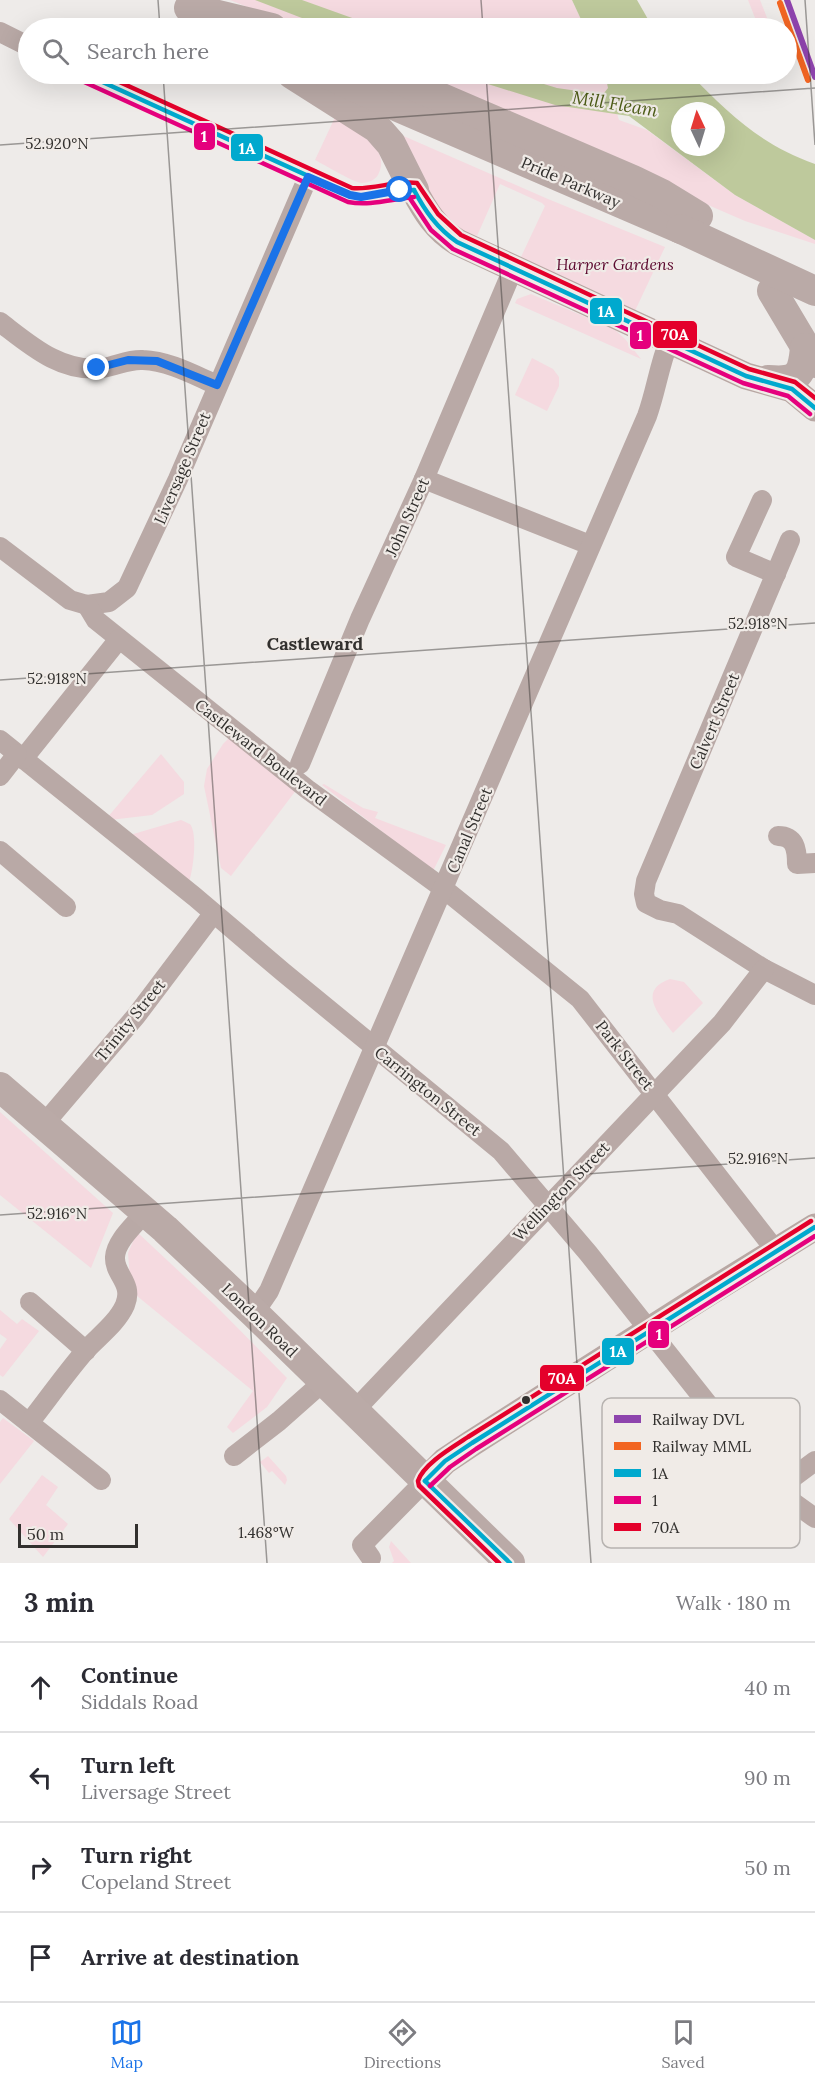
<!DOCTYPE html>
<meta charset="utf-8">
<style>
body{margin:0;font-family:Lora,serif;background:#f7f7f7;color:#2b2b33}
.compass{position:absolute;left:671px;top:102px;width:54px;height:54px;border-radius:50%;background:#fff;box-shadow:0 6px 24px #0002;rotate:356deg}
.scale{position:absolute;left:18px;bottom:15px;width:120px;box-sizing:border-box;padding-left:6px;border:3px solid #32302e;border-top:0;font-size:16px;line-height:21px;white-space:nowrap;color:#32302e;-webkit-text-stroke:4px #f0ebe7;paint-order:stroke}
.stop{position:absolute;width:18px;height:18px;margin:-14px;border:4px solid #1a73e8;border-radius:50%;background:#fff}
.stop.end{background:#1a73e8;border-color:#fff;box-shadow:0 2px 6px #0008}
.list{margin:0;padding:0;list-style:none}
h2{display:flex;justify-content:space-between;align-items:center;height:78px;margin:0;padding:0 24px;font-size:26px}
h2 small{font-size:20px;font-weight:400;color:#7c7c81}
.list li{display:grid;grid-template-columns:39px 1fr auto;gap:18px;align-items:center;box-sizing:border-box;height:90px;padding:0 24px;border-top:2px solid #e1e1e2}
.list b{display:block;font-size:22px;white-space:nowrap}
.list p{margin:0;font-size:20px;white-space:nowrap;color:#7c7c81}
.list em{font-size:20px;font-style:normal;color:#7c7c81}
.icon{flex:none;width:33px;height:33px;fill:none;stroke:currentColor;stroke-width:2;stroke-linecap:round;stroke-linejoin:round}
.map{position:relative;flex:none;width:815px;height:1563px;overflow:hidden}
.search{position:absolute;background:#fff;box-shadow:0 6px 24px #0002;left:18px;right:18px;top:18px;height:66px;display:flex;align-items:center;gap:15px;box-sizing:border-box;padding:0 21px;border-radius:33px;color:#7c7c81;font-size:22px}
.sheet{height:438px;background:#fff}
nav{display:flex;justify-content:space-around;align-items:center;box-sizing:border-box;height:84px;border-top:2px solid #e1e1e2;background:#fff;font-size:16px;color:#7c7c81}
nav a{display:grid;justify-items:center;gap:3px}
nav .on{color:#1a73e8}
.map>svg:first-child{display:block}
.green{fill:#f5dae0}
.water{fill:#bec99c;fill-rule:evenodd}
.lines{fill:none;stroke-linecap:round;stroke-linejoin:round}
.street{stroke:#b9a9a6;stroke-width:20}
.secondary{stroke:#b8a7a3;stroke-width:27}
.primary{stroke:#baaaa7;stroke-width:30}
.primary-bridge{stroke:#baaaa7;stroke-width:30}
.bus-1-casing{stroke:#f0ebe7;stroke-width:9}
.bus-2-casing{stroke:#f0ebe7;stroke-width:9}
.bus-3-casing{stroke:#f0ebe7;stroke-width:9}
.bus-1{stroke:#00a9ce;stroke-width:4.5}
.bus-2{stroke:#e5007d;stroke-width:4.5}
.bus-3{stroke:#e4002b;stroke-width:4.5}
.rail-1-casing{stroke:#f0ebe7;stroke-width:10}
.rail-2-casing{stroke:#f0ebe7;stroke-width:10}
.rail-1{stroke:#8e44ad;stroke-width:6}
.rail-2{stroke:#f26522;stroke-width:6}
.route{stroke:#1a73e8;stroke-width:8}
.ticks{fill:none;stroke:#32302e;stroke-width:1.5;stroke-opacity:0.45}
.bus-dot{fill:#32302e;stroke:#f0ebe7;stroke-width:2}
.labels{text-anchor:middle;stroke-width:4.5;stroke-linejoin:round;paint-order:stroke}
.street-label{font-size:16px;fill:#32302e;stroke:#f0ebe7}
.park-label{font-size:16px;font-style:italic;fill:#5b082e;stroke:#f0ebe7}
.water-label{font-size:18px;font-style:italic;fill:#4d5c17;stroke:#f0ebe7}
.neighbourhood-label{font-size:18px;font-weight:bold;fill:#32302e;stroke:#f0ebe7}
.key{fill:#f0ebe7;stroke:#b7b3b0;stroke-width:1.5}
.key-label{font-size:16px;fill:#32302e}
.ticks-label{font-size:15px;text-anchor:middle;fill:#32302e;stroke:#f0ebe7;stroke-width:4.5;stroke-linejoin:round;paint-order:stroke}
.line-badge{stroke:#f0ebe7;stroke-width:2}
.badge-label{font-size:16px;text-anchor:middle;font-weight:bold;fill:#fff}
</style>
<div class="map">
<svg width="815" height="1563" viewBox="0 0 815 1563">
<rect width="100%" height="100%" fill="#eeebe9"/>
<g class="green">
<path d="M230 0H572L585 28H299Z"/>
<path d="M748 0H760L771 28H759Z"/>
<path d="M406 74H496L540 82 511 74H605L619 120 647 130 735 195 815 240V244L745 221Z"/>
<path d="M337 113C353 126 393 149 378 175 375 180 368 183 362 183 352 182 325 165 315 160Z"/>
<path d="M383 127 548 199 665 247 634 313 520 259 545 206 542 203 500 184 477 236 459 229 450 222Z"/>
<path d="M531 294 614 329 625 339 641 359 515 303 517 299Z"/>
<path d="M532 358 553 369 559 377V386L547 411 515 395Z"/>
<path d="M230 737 297 789 231 876 221 868 204 786 207 769 223 744Z"/>
<path d="M161 754 184 782V794L152 815 110 820 107 818Z"/>
<path d="M324 784 363 808 378 812 375 818 446 845 433 871 322 785Z"/>
<path d="M181 820C182 820 189 824 190 824 198 834 193 871 189 882L130 835Z"/>
<path d="M670 979 684 982 703 1003 673 1033C660 1016 636 991 670 979Z"/>
<path d="M0 1112 113 1213 91 1268 0 1195Z"/>
<path d="M137 1232 215 1305 287 1378 267 1407 233 1433 227 1427 253 1391 131 1291 128 1253Z"/>
<path d="M0 1310 17 1324 22 1319 39 1331 3 1377 0 1375V1349L7 1339 0 1334Z"/>
<path d="M3 1418 34 1441 0 1484V1422Z"/>
<path d="M268 1456 286 1476 287 1480 285 1485 272 1471 269 1473 260 1462Z"/>
<path d="M42 1475 58 1487 46 1505 68 1524 43 1557 9 1519Z"/>
<path d="M391 1541 411 1563H392L394 1561 389 1547Z"/>
</g>
<g class="water">
<path d="M255 0H302L380 28H328Z"/>
<path d="M572 0H637L653 28H585Z"/>
<path d="M456 74H511L557 88 599 94 604 93 608 88 605 74H690C729 114 761 145 815 164V240L735 195 629 116 555 105ZM680 111H716V147H680Z"/>
</g>
<g class="lines">
<g class="street">
<path d="M0 32 28 46"/>
<path d="M85 74 350 195 366 197 392 191 414 190"/>
<path d="M0 322C30 345 61 373 102 368 117 366 128 359 143 360 169 361 194 375 217 385"/>
<path d="M424 479 590 545"/>
<path d="M762 500 736 557 776 574"/>
<path d="M790 540 646 881 644 894 646 903 660 910 678 914 764 969 815 995"/>
<path d="M0 547 70 600 87 605 109 602 127 588 178 479 308 177"/>
<path d="M87 605 96 620 307 789 444 889 580 999 776 1251"/>
<path d="M0 740 195 897 283 972 501 1151 588 1253 776 1490 815 1518"/>
<path d="M23 759 119 639"/>
<path d="M300 764 360 619 424 479 513 269"/>
<path d="M0 776 17 754"/>
<path d="M778 836C795 836 797 849 797 864L815 863"/>
<path d="M0 851 66 907"/>
<path d="M44 1124 136 1016 213 914"/>
<path d="M30 1302 86 1351"/>
<path d="M254 1313 269 1291 647 416C656 391 659 366 669 341"/>
<path d="M0 1400 101 1480"/>
<path d="M354 1411 722 1023 764 969"/>
<path d="M29 1423C48 1399 66 1373 86 1350 99 1336 117 1323 125 1305 134 1283 114 1275 115 1257 116 1240 136 1224 146 1211"/>
<path d="M234 1456 279 1421 323 1382"/>
<path d="M745 1508 776 1490 815 1461"/>
<path d="M371 1558 362 1545 425 1481"/>
</g>
<g class="secondary">
<path d="M414 190C425 211 436 229 457 242L746 376 792 389 815 408"/>
<path d="M425 1481 445 1461 472 1443 711 1291 815 1227"/>
</g>
<g class="primary">
<path d="M189 8 272 28"/>
<path d="M292 74 377 128 391 144 414 190"/>
<path d="M327 74 398 107 681 229"/>
<path d="M386 74 633 180 662 194 698 216"/>
<path d="M772 291 815 363"/>
<path d="M768 380C797 382 802 377 805 348"/>
<path d="M0 1087 165 1229 254 1313 510 1563"/>
</g>
<path class="primary-bridge" d="M681 229 815 291"/>
<defs>
<g id="bus-1">
<path d="M85 74 350 195C372 198 392 191 414 190"/>
<path d="M414 190C425 211 437 228 457 242L746 376 792 389 815 408"/>
<path d="M425 1481 445 1461 472 1443 815 1227"/>
<path d="M425 1481 510 1563"/>
</g>
<g id="bus-2">
<path d="M82 81 348 202C371 206 391 199 414 197"/>
<path d="M407 194 431 230 453 249 743 383 788 396 810 414"/>
<path d="M420 1486 499 1563"/>
<path d="M430 1486 450 1467 476 1449 815 1236"/>
</g>
<g id="bus-3">
<path d="M102 74 352 188C374 190 395 180 417 183L438 214 461 235 749 369 795 382 815 398"/>
<path d="M499 1563 419 1486 418 1481C423 1464 453 1447 468 1437L811 1221"/>
</g>
</defs>
<use href="#bus-1" class="bus-1-casing"/>
<use href="#bus-2" class="bus-2-casing"/>
<use href="#bus-3" class="bus-3-casing"/>
<use href="#bus-1" class="bus-1"/>
<use href="#bus-2" class="bus-2"/>
<use href="#bus-3" class="bus-3"/>
<defs>
<path id="rail-1" d="M787 0 815 77"/>
<path id="rail-2" d="M780 3 808 80"/>
</defs>
<use href="#rail-1" class="rail-1-casing"/>
<use href="#rail-2" class="rail-2-casing"/>
<use href="#rail-1" class="rail-1"/>
<use href="#rail-2" class="rail-2"/>
</g>
<g class="lines">
<path class="route" d="M97 368 128 360 157 361 217 385 308 177 350 195 361 197 400 190"/>
</g>
<path class="ticks" d="M158 0 160 28M481 0 483 28M805 0 815 145M163 74 267 1563M486 74 591 1563M0 145 815 88M0 680 815 623M0 1215 815 1158"/>
<circle class="bus-dot" cx="526" cy="1400" r="5"/>
<g class="labels">
<g class="street-label">
<text transform="translate(571 182) rotate(23)" y="6">Pride Parkway</text>
<text transform="translate(182 468) rotate(-67)" y="6">Liversage Street</text>
<text transform="translate(407 517) rotate(-66)" y="6">John Street</text>
<text transform="translate(714 721) rotate(-67)" y="6">Calvert Street</text>
<text transform="translate(261 752) rotate(38)" y="6">Castleward Boulevard</text>
<text transform="translate(469 830) rotate(-67)" y="6">Canal Street</text>
<text transform="translate(130 1020) rotate(-51)" y="6">Trinity Street</text>
<text transform="translate(625 1055) rotate(52)" y="6">Park Street</text>
<text transform="translate(428 1091) rotate(39)" y="6">Carrington Street</text>
<text transform="translate(561 1191) rotate(-46)" y="6">Wellington Street</text>
<text transform="translate(260 1320) rotate(44)" y="6">London Road</text>
</g>
<g class="park-label">
<text x="615" y="270">Harper Gardens</text>
</g>
<g class="water-label">
<text transform="translate(615 104) rotate(9)" y="6">Mill Fleam</text>
</g>
<g class="neighbourhood-label">
<text x="315" y="650">Castleward</text>
</g>
</g>
<rect x="602" y="1398" width="198" height="150" rx="9" class="key"/>
<rect x="614" y="1415" width="27" height="8" fill="#8e44ad"/>
<rect x="614" y="1442" width="27" height="8" fill="#f26522"/>
<rect x="614" y="1469" width="27" height="8" fill="#00a9ce"/>
<rect x="614" y="1496" width="27" height="8" fill="#e5007d"/>
<rect x="614" y="1523" width="27" height="8" fill="#e4002b"/>
<g class="key-label">
<text x="652" y="1425">Railway DVL</text>
<text x="652" y="1452">Railway MML</text>
<text x="652" y="1479">1A</text>
<text x="652" y="1506">1</text>
<text x="652" y="1533">70A</text>
</g>
<g class="ticks-label">
<text x="57" y="149">52.920°N</text>
<text x="758" y="629">52.918°N</text>
<text x="57" y="684">52.918°N</text>
<text x="758" y="1164">52.916°N</text>
<text x="57" y="1219">52.916°N</text>
<text x="266" y="1538">1.468°W</text>
</g>
<g class="line-badge">
<rect x="193" y="122" width="23" height="29" rx="6" fill="#e5007d"/>
<rect x="230" y="133" width="34" height="29" rx="6" fill="#00a9ce"/>
<rect x="589" y="297" width="34" height="28" rx="6" fill="#00a9ce"/>
<rect x="652" y="320" width="46" height="29" rx="6" fill="#e4002b"/>
<rect x="629" y="321" width="23" height="29" rx="6" fill="#e5007d"/>
<rect x="647" y="1320" width="23" height="29" rx="6" fill="#e5007d"/>
<rect x="601" y="1337" width="34" height="29" rx="6" fill="#00a9ce"/>
<rect x="539" y="1364" width="46" height="28" rx="6" fill="#e4002b"/>
</g>
<g class="badge-label">
<text x="204" y="142">1</text>
<text x="247" y="154">1A</text>
<text x="606" y="317">1A</text>
<text x="675" y="340">70A</text>
<text x="640" y="341">1</text>
<text x="659" y="1340">1</text>
<text x="618" y="1357">1A</text>
<text x="562" y="1384">70A</text>
</g>
</svg>
<svg class="compass" viewBox="-18 -18 36 36"><path d="M0-13l5 13h-10z" fill="#e53935"/><path d="M0 13l5-13h-10z" fill="#7c7c81"/></svg>
<div class="scale">50 m</div>
<div class="stop" style="left:400px;top:190px"></div>
<div class="stop end" style="left:97px;top:368px"></div>
<div class="search"><svg class="icon" aria-label="search" viewBox="0 0 24 24"><circle cx="10" cy="10" r="6"/><path d="M15 15l6 6"/></svg>Search here</div>
</div>
<section class="sheet">
<h2>3 min<small>Walk · 180 m</small></h2>
<ul class="list">
<li><svg class="icon" aria-label="ahead" viewBox="0 0 24 24"><path d="M12 20V5M6 11l6-6 6 6"/></svg><div><b>Continue</b><p>Siddals Road</p></div><em>40 m</em></li>
<li><svg class="icon" aria-label="left" viewBox="0 0 24 24"><path d="M17 20v-9H6M10 6l-5 5 5 5"/></svg><div><b>Turn left</b><p>Liversage Street</p></div><em>90 m</em></li>
<li><svg class="icon" aria-label="right" viewBox="0 0 24 24"><path d="M7 20v-9h11M14 6l5 5-5 5"/></svg><div><b>Turn right</b><p>Copeland Street</p></div><em>50 m</em></li>
<li><svg class="icon" aria-label="arrive" viewBox="0 0 24 24"><path d="M6 21V4h12l-3 4 3 4H6"/></svg><div><b>Arrive at destination</b></div></li>
</ul>
</section>
<nav>
<a class="on"><svg class="icon" aria-label="map" viewBox="0 0 24 24"><path d="M3 6l6-2 6 2 6-2v14l-6 2-6-2-6 2zM9 4v14M15 6v14"/></svg>Map</a>
<a><svg class="icon" aria-label="directions" viewBox="0 0 24 24"><path d="M12 3l9 9-9 9-9-9zM9 14v-3h6M13 9l2 2-2 2"/></svg>Directions</a>
<a><svg class="icon" aria-label="saved" viewBox="0 0 24 24"><path d="M7 4h10v16l-5-4-5 4z"/></svg>Saved</a>
</nav>
